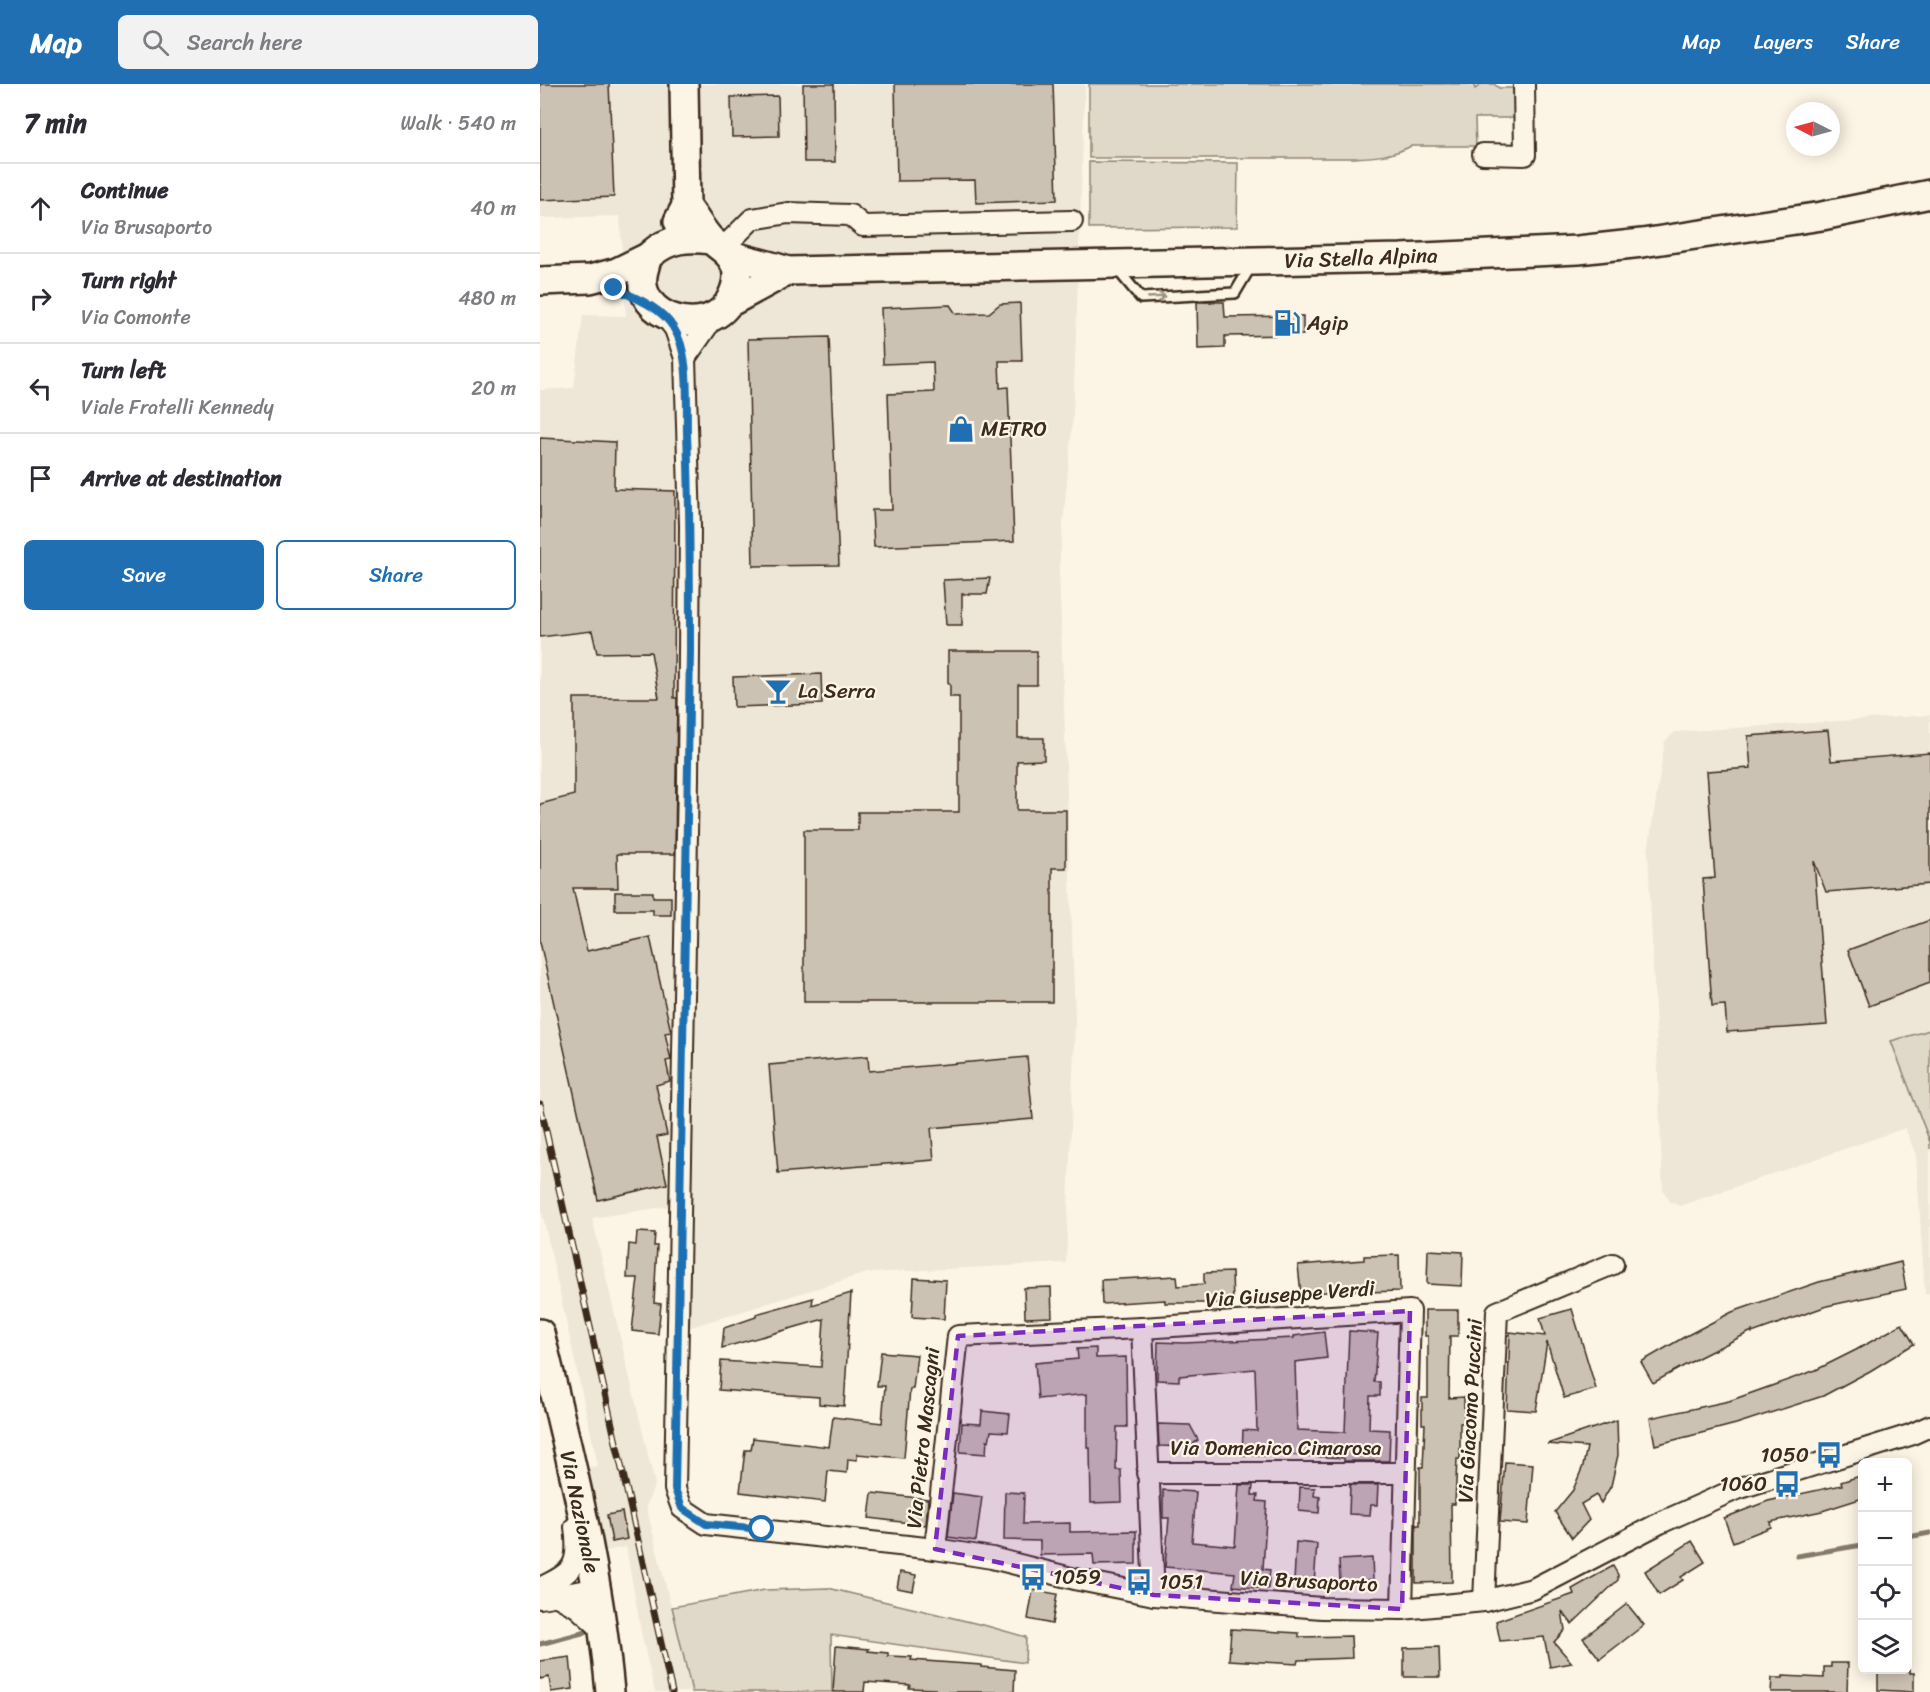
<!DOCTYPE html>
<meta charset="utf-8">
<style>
body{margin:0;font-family:Sriracha,sans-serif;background:#f2f2f3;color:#2b2b33}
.controls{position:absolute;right:18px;bottom:18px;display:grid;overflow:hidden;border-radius:9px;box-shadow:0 3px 15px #0003}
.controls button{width:54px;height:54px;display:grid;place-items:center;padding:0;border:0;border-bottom:2px solid #e1e1e2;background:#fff;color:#2b2b33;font:30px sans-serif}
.compass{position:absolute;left:1246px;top:18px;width:54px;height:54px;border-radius:50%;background:#fff;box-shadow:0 3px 15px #0003;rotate:276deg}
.stop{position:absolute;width:18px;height:18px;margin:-14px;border:4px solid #1f6fb2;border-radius:50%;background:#fff}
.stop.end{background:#1f6fb2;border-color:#fff;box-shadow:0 2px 6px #0008}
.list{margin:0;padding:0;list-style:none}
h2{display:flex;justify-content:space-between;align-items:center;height:78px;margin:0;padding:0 24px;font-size:26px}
h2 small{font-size:20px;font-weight:400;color:#7c7c81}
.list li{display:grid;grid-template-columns:39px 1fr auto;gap:18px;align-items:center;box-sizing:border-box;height:90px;padding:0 24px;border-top:2px solid #e1e1e2}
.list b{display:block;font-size:22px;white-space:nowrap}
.list p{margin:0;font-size:20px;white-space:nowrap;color:#7c7c81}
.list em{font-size:20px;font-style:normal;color:#7c7c81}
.actions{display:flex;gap:12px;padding:18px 24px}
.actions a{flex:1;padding:14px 0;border:2px solid #1f6fb2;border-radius:9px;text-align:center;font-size:21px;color:#1f6fb2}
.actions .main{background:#1f6fb2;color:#fff}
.icon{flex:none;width:33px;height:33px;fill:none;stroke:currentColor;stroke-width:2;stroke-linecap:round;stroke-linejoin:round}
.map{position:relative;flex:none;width:1390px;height:1608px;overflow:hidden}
header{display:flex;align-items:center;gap:36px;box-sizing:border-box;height:84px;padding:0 30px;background:#1f6fb2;color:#fff}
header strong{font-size:28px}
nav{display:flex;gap:33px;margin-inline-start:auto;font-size:21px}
.search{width:420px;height:54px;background:#f2f2f3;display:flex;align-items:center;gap:15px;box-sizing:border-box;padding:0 21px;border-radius:9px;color:#7c7c81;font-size:22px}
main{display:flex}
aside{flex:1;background:#fff}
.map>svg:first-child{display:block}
.built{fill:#eee6d6}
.green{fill:#e0d8c8;stroke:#8e8173;stroke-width:1.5}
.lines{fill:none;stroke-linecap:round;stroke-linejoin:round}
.stream{stroke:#85796b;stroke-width:5}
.building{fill:#ccc2b3;stroke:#3b2a1e;stroke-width:1.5}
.lane-casing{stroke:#3b2a1e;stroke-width:14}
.street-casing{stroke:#3b2a1e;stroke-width:24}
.secondary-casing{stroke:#3b2a1e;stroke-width:32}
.lane{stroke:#fcf5e5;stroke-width:9}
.street{stroke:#fcf5e5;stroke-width:20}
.secondary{stroke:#fcf5e5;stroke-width:27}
.rail-casing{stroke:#3b2a1e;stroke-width:7}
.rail{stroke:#fcf5e5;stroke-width:4.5;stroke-dasharray:14;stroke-linecap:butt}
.oneway{stroke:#9c9082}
.route{stroke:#1f6fb2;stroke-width:8}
.marked{fill:#7b2cbf;fill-opacity:0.2;stroke:#7b2cbf;stroke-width:4.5;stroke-dasharray:12 8;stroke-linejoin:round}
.labels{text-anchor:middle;stroke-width:4.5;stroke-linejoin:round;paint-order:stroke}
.street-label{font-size:21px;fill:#3b2a1e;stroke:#fcf5e5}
.poi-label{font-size:21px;fill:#3b2a1e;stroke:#fcf5e5;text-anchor:start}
</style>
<header>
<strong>Map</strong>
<div class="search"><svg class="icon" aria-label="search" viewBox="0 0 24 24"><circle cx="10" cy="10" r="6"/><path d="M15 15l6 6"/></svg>Search here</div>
<nav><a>Map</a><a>Layers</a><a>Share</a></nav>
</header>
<main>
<aside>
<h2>7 min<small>Walk · 540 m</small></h2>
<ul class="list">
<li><svg class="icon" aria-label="ahead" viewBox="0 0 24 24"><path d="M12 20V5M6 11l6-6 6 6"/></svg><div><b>Continue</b><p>Via Brusaporto</p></div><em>40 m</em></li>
<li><svg class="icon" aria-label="right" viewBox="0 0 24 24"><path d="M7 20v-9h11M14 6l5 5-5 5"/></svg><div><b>Turn right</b><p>Via Comonte</p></div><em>480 m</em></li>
<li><svg class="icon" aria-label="left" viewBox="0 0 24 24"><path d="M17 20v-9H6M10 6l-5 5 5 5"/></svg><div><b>Turn left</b><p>Viale Fratelli Kennedy</p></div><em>20 m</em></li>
<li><svg class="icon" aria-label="arrive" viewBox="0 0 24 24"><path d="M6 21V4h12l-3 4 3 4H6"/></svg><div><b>Arrive at destination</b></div></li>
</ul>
<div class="actions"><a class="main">Save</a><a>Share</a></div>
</aside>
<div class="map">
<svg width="1390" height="1608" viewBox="0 0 1390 1608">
<rect width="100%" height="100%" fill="#fcf5e5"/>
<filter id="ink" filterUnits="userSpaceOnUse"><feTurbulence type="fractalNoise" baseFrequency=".0167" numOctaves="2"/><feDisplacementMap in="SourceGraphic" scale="12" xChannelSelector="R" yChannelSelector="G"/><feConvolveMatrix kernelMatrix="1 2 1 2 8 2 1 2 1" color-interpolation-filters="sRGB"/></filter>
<g filter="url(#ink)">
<g class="built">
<path d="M0 0H545L533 331 519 484 535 935 526 1179 327 1189 131 1249 136 1121 52 1134 115 1400 106 1422 152 1608H115L103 1558 86 1463 65 1467 48 1384 58 1382 0 1119V306L34 304 43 231 86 232 80 132 0 134Z"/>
<path d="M1390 631V1209L1385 1211 1376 1071 1365 1044 1140 1122 1130 1118 1123 1106 1108 767 1125 657 1135 648Z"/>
</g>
<g class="green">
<path d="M549 0H934L935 5 942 0H954L959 4H977V34H935L936 62H871C853 72 834 73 814 74H549Z"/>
<path d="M549 78 698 79 697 143 549 144Z"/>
<path d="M1390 946V1065V1058L1351 957Z"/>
<path d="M288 1504 447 1542 486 1553 485 1579 291 1551 292 1608H152L132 1523 225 1506Z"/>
</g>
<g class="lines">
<g class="stream">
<path d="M1368 1453 1390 1449"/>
<path d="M1257 1472 1322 1461"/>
<path d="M0 1560 50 1547"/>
</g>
</g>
<g class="building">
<path d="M0 0H69L74 113 0 116Z"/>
<path d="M263 0H294L295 78H264Z"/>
<path d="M355 0H513L517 116 436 119 435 96 357 97Z"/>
<path d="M238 12 239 52 192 53 191 13Z"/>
<path d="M657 218H684L685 233 763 232V251L685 252V264L658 265Z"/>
<path d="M480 219 482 277H459L460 304 468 303 474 457 334 463 332 426H352L348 310 394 308 393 278 343 280 341 224 410 221 416 230 449 229 460 220Z"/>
<path d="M289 253 299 481 213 482 208 255Z"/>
<path d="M0 354 75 358 74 405 135 407 134 614H137L135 770H77L78 804H33L47 867 110 853 131 948 125 949 131 976 126 977 130 997 116 1001 127 1051 117 1053 127 1100 58 1116 0 858V720L34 711V614H119L111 568 57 569 52 547 0 553Z"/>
<path d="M450 494 447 510H422V541H406L403 496Z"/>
<path d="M408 567H497V601H478V654H504V676L477 677V726H526V784H512V918H264V746H318V728H419V613H410V600H408Z"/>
<path d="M281 590 282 620 194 623 193 593Z"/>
<path d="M1288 646 1291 677 1390 669V800L1286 808 1274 777 1287 941 1187 948 1185 921 1172 922 1163 795 1175 794 1167 687 1211 684 1208 652Z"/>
<path d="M75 808H113V813H131V831H113V826H75Z"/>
<path d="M1390 836V899L1329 922 1308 866Z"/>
<path d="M328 972 329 987 487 973 493 1035 391 1044 394 1076 238 1089 229 981Z"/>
<path d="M97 1148 115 1149 114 1162H117L114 1219 121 1220 118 1250 92 1247 98 1194H87L89 1160 96 1161Z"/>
<path d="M888 1166 923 1168 922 1202 887 1200Z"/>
<path d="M859 1171 860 1207 825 1208V1205L761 1210 758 1181 824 1176V1172Z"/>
<path d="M1361 1178 1366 1205 1287 1222 1212 1249V1247L1160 1273 1113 1299 1101 1278 1146 1252 1192 1228 1279 1198Z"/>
<path d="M692 1188 693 1219H625V1216L562 1220 561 1196 637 1192 638 1202 664 1200V1189Z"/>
<path d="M374 1194 406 1196 404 1235 372 1233Z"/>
<path d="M511 1203 512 1233 485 1234 484 1204Z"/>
<path d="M311 1209 304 1322 279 1320V1313L179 1306 181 1277 281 1283 284 1235 182 1264 184 1244 216 1233V1230L273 1214 272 1221Z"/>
<path d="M1032 1225 1056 1305 1024 1314 1007 1258 996 1327 967 1325 970 1248 1005 1252 1000 1234Z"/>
<path d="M885 1226H918V1252H910L909 1314 924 1313V1339H920V1375H917L915 1420H911L912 1498 876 1499V1441H880V1383H883L885 1340H882V1314H888V1252H885Z"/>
<path d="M1362 1240 1374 1260 1330 1287 1283 1312 1196 1340 1115 1361 1110 1334 1189 1317 1276 1286 1316 1266Z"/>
<path d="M809 1247 838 1249 834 1298H840V1312H830L829 1345 850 1346 849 1377H804V1374L728 1370V1372L702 1371 703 1346 717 1347 715 1285 639 1292V1297L617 1296 618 1258 644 1259 754 1254V1252L784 1248 787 1274 755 1278 757 1346 805 1348Z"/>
<path d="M556 1264V1274L586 1273 587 1343H577L576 1386H581L582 1418 551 1419 550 1364H547V1310L498 1315 495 1279 538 1275 537 1265Z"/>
<path d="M341 1268 377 1271 373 1305H370L364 1374 317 1370V1376L308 1375 307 1389 288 1387 285 1418 200 1408 205 1366H211L213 1354 289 1363 293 1333 342 1339 345 1302H337Z"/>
<path d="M442 1327 470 1330 468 1348 451 1347 449 1357 447 1356 446 1370 420 1368 422 1339 441 1340Z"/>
<path d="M1077 1336 1078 1371 1071 1402 1061 1419 1056 1411 1041 1420 1049 1436 1032 1454 1015 1428 1033 1406 1043 1382 1047 1363 1007 1360Z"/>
<path d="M618 1340 650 1341 658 1356 649 1363 619 1362Z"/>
<path d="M965 1378 993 1380 988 1440 960 1438Z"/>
<path d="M1323 1391V1414L1282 1427 1230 1438 1231 1443 1193 1458 1184 1434 1228 1417 1302 1401 1301 1398Z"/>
<path d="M699 1401H713L712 1411H718L717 1417 727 1418 723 1485 730 1486 728 1505 693 1502 695 1489 625 1483 629 1434H623V1406L656 1408 652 1458 695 1462Z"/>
<path d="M810 1401H838L837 1421H831L830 1431 809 1430Z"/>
<path d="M760 1403 775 1404 774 1412 780 1413 779 1429 759 1427Z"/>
<path d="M465 1408 484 1409 483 1440 530 1439V1448L596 1447V1480L554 1481 553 1470 500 1471V1457L464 1456Z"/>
<path d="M332 1409 388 1415 386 1441 329 1434Z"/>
<path d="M413 1409 442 1413 436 1457 408 1453Z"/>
<path d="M82 1428 87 1455 72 1458 67 1431Z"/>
<path d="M1152 1457 1165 1478 1141 1493 1143 1496 1119 1511 1105 1487Z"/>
<path d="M756 1458 777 1460 774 1500 754 1498Z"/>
<path d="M832 1474 833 1496 800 1498 799 1476Z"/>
<path d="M1073 1482 1078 1491V1496L1032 1540 1022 1527 1025 1546 1014 1558 1032 1579 1010 1583 1004 1553 960 1557 956 1537 1034 1510 1032 1505Z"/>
<path d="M360 1488 376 1491 373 1507 357 1504Z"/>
<path d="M493 1506 517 1510 512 1540 488 1535Z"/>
<path d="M1087 1520 1104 1541 1060 1575 1043 1554Z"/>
<path d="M691 1545 759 1549V1553L811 1552 812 1574 758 1576 757 1580 689 1576Z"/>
<path d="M296 1562 329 1565 328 1567 348 1569V1572L372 1573 371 1576 441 1581V1583L475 1586 474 1608H394L395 1605 369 1604 370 1601 325 1598 324 1608H293Z"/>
<path d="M899 1563 900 1593H864V1564Z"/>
<path d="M30 1573 33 1605 11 1608 9 1593 0 1595V1577Z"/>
<path d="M1291 1579H1308L1307 1608H1231L1232 1594H1243V1592L1284 1594V1583H1291Z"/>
<path d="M1338 1586H1370V1589H1374V1608L1338 1606Z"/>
</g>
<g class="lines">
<defs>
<path id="lane" d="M577 185 601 214 695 209 711 182"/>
<g id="street">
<path d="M943 70 985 71 984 0"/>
<path d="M183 164 212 135 248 129 310 131 323 142 532 137"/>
<path d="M125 232 135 245 145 274 150 442 148 695 135 1405 142 1424 166 1440 395 1465 452 1474 539 1496 614 1511 782 1524 862 1525 944 1517 993 1505 1120 1439 1194 1406 1370 1351 1390 1342"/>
<path d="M145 274 166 244 169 236"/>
<path d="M607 1389H865"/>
<path d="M395 1465 418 1252 602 1244"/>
<path d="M0 1504C34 1488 40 1482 35 1443"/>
<path d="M614 1511 602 1244 870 1227 862 1525"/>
<path d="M19 1513 37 1523 63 1546"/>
<path d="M0 1514 44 1507 55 1501"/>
<path d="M944 1517 957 1228 1073 1180"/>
</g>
<g id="secondary">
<path d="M146 122C154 132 161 145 170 155 180 164 189 167 195 181 199 191 196 203 192 212 173 258 91 236 104 186 106 180 106 174 111 170 129 154 148 153 171 156"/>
<path d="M138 137 146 122 144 0"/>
<path d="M187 169C207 177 228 180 248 187L861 174 1038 166 1102 159 1282 132 1390 110"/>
<path d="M0 197 50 195 77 188 108 173"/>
<path d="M189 219 248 187"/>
<path d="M0 1249C29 1367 59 1486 70 1608"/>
</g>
</defs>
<use href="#lane" class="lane-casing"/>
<use href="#street" class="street-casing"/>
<use href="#secondary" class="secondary-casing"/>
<use href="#lane" class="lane"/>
<use href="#street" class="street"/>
<use href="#secondary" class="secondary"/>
<defs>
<path id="rail" d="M0 1020 132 1608"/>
</defs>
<use href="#rail" class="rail-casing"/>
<use href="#rail" class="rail"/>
</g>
<defs><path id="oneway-shaft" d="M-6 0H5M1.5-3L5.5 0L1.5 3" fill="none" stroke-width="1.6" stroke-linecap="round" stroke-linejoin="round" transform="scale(1.5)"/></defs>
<use class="oneway" href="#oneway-shaft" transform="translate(617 213) rotate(-3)"/>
</g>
<g class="lines" filter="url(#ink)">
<path class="route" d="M74 204C95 214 120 222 133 243 151 270 146 318 147 350 150 423 150 495 150 568L135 1405 142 1424 166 1440 222 1445"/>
</g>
<path class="marked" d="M870 1227 862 1525 614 1511 395 1465 418 1252Z"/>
<defs>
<symbol id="fuel-bare" viewBox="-9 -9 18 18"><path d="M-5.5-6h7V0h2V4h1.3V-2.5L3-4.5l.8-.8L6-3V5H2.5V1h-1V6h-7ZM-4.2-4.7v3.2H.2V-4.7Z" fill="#1f6fb2" stroke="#fcf5e5" stroke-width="2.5" paint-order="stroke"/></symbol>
<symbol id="shop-bare" viewBox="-9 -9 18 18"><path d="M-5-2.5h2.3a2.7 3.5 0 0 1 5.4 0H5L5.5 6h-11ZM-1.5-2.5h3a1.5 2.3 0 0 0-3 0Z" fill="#1f6fb2" stroke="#fcf5e5" stroke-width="2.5" paint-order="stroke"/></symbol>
<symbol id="bar-bare" viewBox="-9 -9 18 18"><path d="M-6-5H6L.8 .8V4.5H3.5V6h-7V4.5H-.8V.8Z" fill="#1f6fb2" stroke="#fcf5e5" stroke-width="2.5" paint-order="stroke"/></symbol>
<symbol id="bus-bare" viewBox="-9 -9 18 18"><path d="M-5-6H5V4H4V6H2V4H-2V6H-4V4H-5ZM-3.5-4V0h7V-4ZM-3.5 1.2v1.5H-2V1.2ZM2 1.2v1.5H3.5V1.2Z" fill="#1f6fb2" stroke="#fcf5e5" stroke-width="2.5" paint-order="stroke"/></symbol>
</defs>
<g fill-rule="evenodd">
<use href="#fuel-bare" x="728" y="220" width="38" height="38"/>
<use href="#shop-bare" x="402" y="326" width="38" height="38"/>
<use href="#bar-bare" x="219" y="588" width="38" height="38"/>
<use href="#bus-bare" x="1270" y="1352" width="38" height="38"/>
<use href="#bus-bare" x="1228" y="1381" width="38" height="38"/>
<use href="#bus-bare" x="474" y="1474" width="38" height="38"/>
<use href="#bus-bare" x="580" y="1479" width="38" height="38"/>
</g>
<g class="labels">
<g class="street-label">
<text transform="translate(821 174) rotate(-2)" y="7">Via Stella Alpina</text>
<text transform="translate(750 1210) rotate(-4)" y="7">Via Giuseppe Verdi</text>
<text transform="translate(930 1327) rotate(-87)" y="7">Via Giacomo Puccini</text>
<text transform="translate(383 1354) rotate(-84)" y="7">Via Pietro Mascagni</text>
<text x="736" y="1371">Via Domenico Cimarosa</text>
<text transform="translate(40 1428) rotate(78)" y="7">Via Nazionale</text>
<text transform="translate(769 1497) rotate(3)" y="7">Via Brusaporto</text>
</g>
<g class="poi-label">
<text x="767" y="246">Agip</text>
<text x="441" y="352">METRO</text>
<text x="258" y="614">La Serra</text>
<text x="1269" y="1378" text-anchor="end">1050</text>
<text x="1227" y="1407" text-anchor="end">1060</text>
<text x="513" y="1500">1059</text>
<text x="619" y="1505">1051</text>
</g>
</g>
</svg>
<div class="controls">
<button>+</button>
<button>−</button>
<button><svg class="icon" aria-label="locate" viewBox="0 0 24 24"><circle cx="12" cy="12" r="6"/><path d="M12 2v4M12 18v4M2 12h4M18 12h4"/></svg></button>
<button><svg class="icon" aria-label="layers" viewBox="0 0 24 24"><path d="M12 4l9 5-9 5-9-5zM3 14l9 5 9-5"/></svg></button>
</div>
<svg class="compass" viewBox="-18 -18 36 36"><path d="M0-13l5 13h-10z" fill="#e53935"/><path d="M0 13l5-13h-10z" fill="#7c7c81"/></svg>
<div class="stop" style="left:222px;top:1445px"></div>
<div class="stop end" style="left:74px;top:204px"></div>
</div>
</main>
